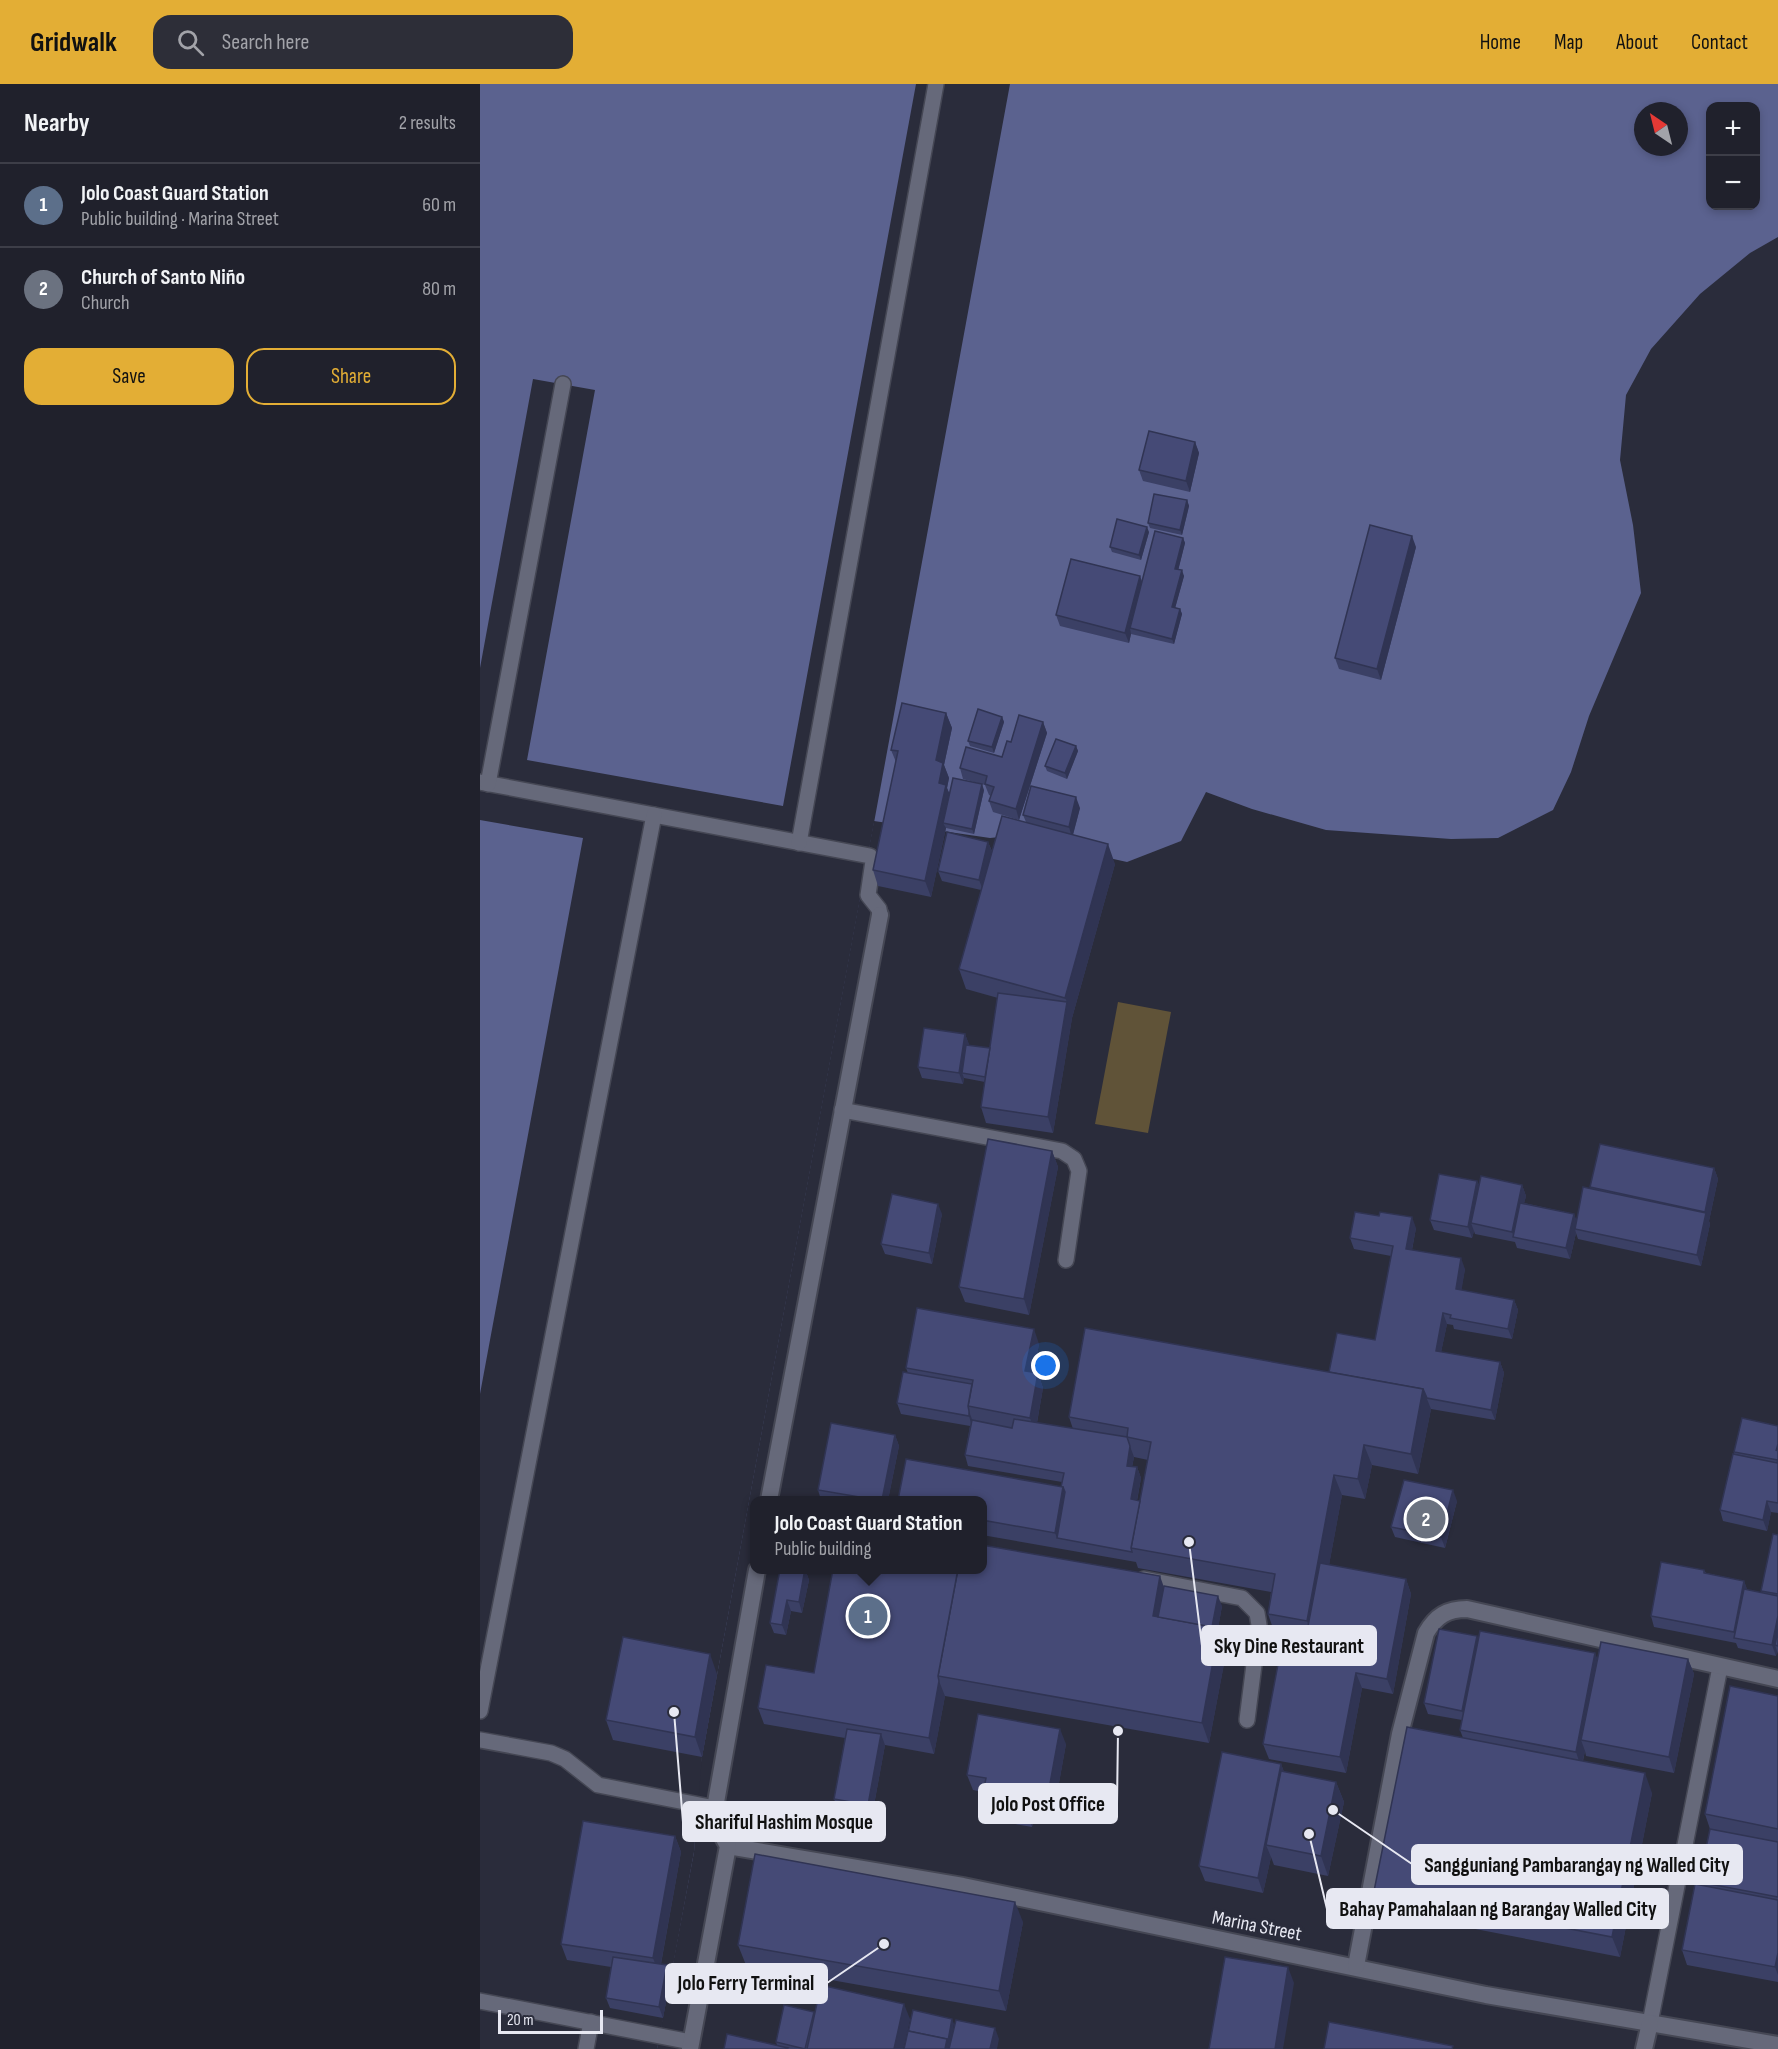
<!DOCTYPE html>
<meta charset="utf-8">
<style>
body{margin:0;font-family:"Sofia Sans Condensed",sans-serif;background:#2d2e38;color:#f1f3f6}
.controls{position:absolute;right:18px;top:18px;display:grid;overflow:hidden;border-radius:12px;box-shadow:0 3px 9px #0003}
.controls button{width:54px;height:54px;display:grid;place-items:center;padding:0;border:0;border-bottom:2px solid #3d3e48;background:#20212c;color:#f1f3f6;font:30px sans-serif}
.compass{position:absolute;left:1154px;top:18px;width:54px;height:54px;border-radius:50%;background:#20212c;box-shadow:0 3px 9px #0003;rotate:325deg}
.scale{position:absolute;left:18px;bottom:15px;width:105px;box-sizing:border-box;padding-left:6px;border:3px solid #e7e8f2;border-top:0;font-size:16px;line-height:21px;white-space:nowrap;color:#e7e8f2;-webkit-text-stroke:4px #2a2c3b;paint-order:stroke}
.you{position:absolute;left:566px;top:1282px;width:21px;height:21px;margin:-15px;border:4px solid #fff;border-radius:50%;background:#1a73e8;box-shadow:0 0 0 9px #1a73e833}
.badge{display:grid;place-items:center;width:39px;height:39px;border-radius:50%;background:#e3ae35;color:#fff;font-size:20px;font-weight:700}
.pin{position:absolute;translate:-50% -50%;border:3px solid #fff;box-shadow:0 2px 6px #0006}
.popup{position:absolute;left:270px;top:1412px;width:237px;height:78px;box-sizing:border-box;display:grid;place-content:center;border-radius:12px;background:#20212c;filter:drop-shadow(0 2px 4px #0005);font-size:20px;white-space:nowrap;color:#a2a3a9}
.popup b{font-size:22px;color:#f1f3f6}
.popup::after{content:'';position:absolute;left:50%;top:100%;margin-left:-12px;border:12px solid transparent;border-top-color:#20212c}
.list{margin:0;padding:0;list-style:none}
h2{display:flex;justify-content:space-between;align-items:center;height:78px;margin:0;padding:0 24px;font-size:26px}
h2 small{font-size:20px;font-weight:400;color:#a2a3a9}
.list li{display:grid;grid-template-columns:39px 1fr auto;gap:18px;align-items:center;box-sizing:border-box;height:84px;padding:0 24px;border-top:2px solid #3d3e48}
.list b{display:block;font-size:22px;white-space:nowrap}
.list p{margin:0;font-size:20px;white-space:nowrap;color:#a2a3a9}
.list em{font-size:20px;font-style:normal;color:#a2a3a9}
.actions{display:flex;gap:12px;padding:18px 24px}
.actions a{flex:1;padding:14px 0;border:2px solid #e3ae35;border-radius:18px;text-align:center;font-size:21px;color:#e3ae35}
.actions .main{background:#e3ae35;color:#111}
.icon{flex:none;width:33px;height:33px;fill:none;stroke:currentColor;stroke-width:2;stroke-linecap:round;stroke-linejoin:round}
.map{position:relative;flex:none;width:1298px;height:1965px;overflow:hidden}
header{display:flex;align-items:center;gap:36px;box-sizing:border-box;height:84px;padding:0 30px;background:#e3ae35;color:#111}
header strong{font-size:28px}
nav{display:flex;gap:33px;margin-inline-start:auto;font-size:21px}
.search{width:420px;height:54px;background:#2d2e38;display:flex;align-items:center;gap:15px;box-sizing:border-box;padding:0 21px;border-radius:18px;color:#a2a3a9;font-size:22px}
main{display:flex}
aside{flex:1;background:#20212c}
.map>svg:first-child{display:block}
.green{fill:#605338}
.water{fill:#5b628f;fill-rule:evenodd}
.pier{fill:#2a2c3b}
.lines{fill:none;stroke-linecap:round;stroke-linejoin:round}
.service-casing{stroke:#454754;stroke-width:18}
.minor-casing{stroke:#454754;stroke-width:20}
.service{stroke:#66697a;stroke-width:15}
.minor{stroke:#66697a;stroke-width:16}
.wall{fill:#3b4065;fill-rule:evenodd}
.shaded-wall{fill:#303453}
.building{fill:#454a76;stroke:#303453;stroke-width:1.5}
.labels{text-anchor:middle;stroke-width:6;stroke-linejoin:round;paint-order:stroke}
.street-label{font-size:20px;fill:#e7e8f2;stroke:#2a2c3b}
.leader{fill:none;stroke:#e7e8f2;stroke-width:2}
.callout-dot{fill:#e7e8f2;stroke:#2a2c3b;stroke-width:2}
.callout{fill:#e7e8f2;stroke:#e7e8f2;stroke-width:2}
.callout-label{font-size:21px;text-anchor:middle;font-weight:bold;fill:#111}
</style>
<header>
<strong>Gridwalk</strong>
<div class="search"><svg class="icon" aria-label="search" viewBox="0 0 24 24"><circle cx="10" cy="10" r="6"/><path d="M15 15l6 6"/></svg>Search here</div>
<nav><a>Home</a><a>Map</a><a>About</a><a>Contact</a></nav>
</header>
<main>
<aside>
<h2>Nearby<small>2 results</small></h2>
<ul class="list">
<li><span class="badge" style="background:#5c6f8a">1</span><div><b>Jolo Coast Guard Station</b><p>Public building · Marina Street</p></div><em>60 m</em></li>
<li><span class="badge" style="background:#6b7280">2</span><div><b>Church of Santo Niño</b><p>Church</p></div><em>80 m</em></li>
</ul>
<div class="actions"><a class="main">Save</a><a>Share</a></div>
</aside>
<div class="map">
<svg width="1298" height="1965" viewBox="0 0 1298 1965">
<rect width="100%" height="100%" fill="#2a2c3b"/>
<path class="green" d="M638 918 691 928 668 1049 615 1040Z"/>
<path class="water" d="M0 0H1298V153L1270 169 1220 210 1171 265 1146 311 1140 376 1153 441 1161 509 1109 632 1091 688 1073 726 1018 754 971 755 846 746 772 725 726 708 701 757 647 778 529 752 510 754 394 737 219 1689 214 1768 177 1965H0ZM1230 22H1276V122H1230ZM1163 27H1199V63H1163Z"/>
<path class="pier" d="M436 0H530L222 1673 214 1768 180 1952 177 1965H0V1310L103 754 0 736V584L53 295 115 306 47 676 303 722Z"/>
<g class="lines">
<defs>
<g id="service">
<path d="M0 698 390 772 393 777 388 811 399 825 400 831"/>
<path d="M8 700 83 300"/>
<path d="M319 759 456 0"/>
<path d="M362 1026 582 1067 594 1075 599 1087 586 1176"/>
<path d="M664 1495 762 1514 777 1529 779 1541 767 1636"/>
<path d="M0 1627 174 731"/>
<path d="M0 1656 71 1669 85 1675 118 1701 235 1724"/>
<path d="M0 1917 211 1958"/>
<path d="M1170 1939 1240 1583"/>
<path d="M106 1965 111 1938"/>
</g>
<g id="minor">
<path d="M289 1416 400 831"/>
<path d="M248 1762 483 1802 1006 1911 1298 1961"/>
<path d="M876 1882 920 1650 946 1549C956 1532 967 1525 987 1525L1298 1595"/>
<path d="M210 1965 248 1762 237 1742 235 1724 277 1486"/>
<path d="M1164 1965 1170 1939"/>
</g>
</defs>
<use href="#service" class="service-casing"/>
<use href="#minor" class="minor-casing"/>
<use href="#service" class="service"/>
<use href="#minor" class="minor"/>
</g>
<g class="wall">
<path d="M715 358 719 369 710 408 663 397 659 386Z"/>
<path d="M707 416 709 422 702 451 670 444 668 439Z"/>
<path d="M669 448 661 476 632 468 630 463Z"/>
<path d="M703 454 705 459 698 486 704 492 695 524 700 525 702 530 694 560 651 550 649 559 580 542 576 531 662 498Z"/>
<path d="M936 463 901 596 859 585 855 574Z"/>
<path d="M466 629 472 644 464 681 469 694 467 704 470 711 504 706 494 750 466 744 451 813 398 802 393 786 416 678 411 666Z"/>
<path d="M522 633 524 638 514 669 490 662 488 657Z"/>
<path d="M563 638 567 649 539 736 513 728 509 717 511 712 509 711 505 701 483 695 480 684 522 673 531 658Z"/>
<path d="M596 662 598 667 587 695 567 687 565 682Z"/>
<path d="M600 724 593 751 635 780 592 934 573 1049 506 1039 501 1023 505 998 484 994 483 1000 442 994 438 983 485 950 489 961 510 964 518 914 486 905 479 885 501 806 462 797 458 787 508 758 512 767 546 738 543 731Z"/>
<path d="M572 1067 578 1083 549 1231 485 1218 479 1203Z"/>
<path d="M1234 1084 1238 1095 1229 1137 1230 1140 1221 1182 1098 1155 1096 1149 1090 1175 1037 1164 1035 1158 995 1150 994 1147 992 1154 954 1146 950 1136 997 1097 999 1101H1042L1046 1112 1044 1119 1094 1130 1096 1136 1111 1105 1110 1103Z"/>
<path d="M462 1130 452 1180 405 1170 401 1160Z"/>
<path d="M936 1144 932 1166 985 1185 981 1206 1034 1216 1038 1226 1032 1255 974 1245 973 1241 967 1240 961 1268 1020 1278 1024 1289 1015 1336 951 1325 938 1390 892 1381 885 1415 862 1411 849 1481 926 1495 931 1510 913 1610 882 1604 866 1689 789 1675 783 1660 821 1579 826 1555 795 1550 788 1530 791 1508 658 1484 656 1478 502 1451V1416L581 1403 582 1398 488 1382 485 1371 490 1342 421 1330 417 1319 428 1289 426 1284 559 1260 554 1288 558 1289 563 1304 557 1339 593 1345 589 1333 849 1288 895 1256 911 1172 874 1165 870 1154ZM654 1373 668 1376 660 1417H657L661 1394 657 1383H652Z"/>
<path d="M1298 1342V1429L1291 1428 1287 1447 1243 1437 1240 1426 1254 1370V1368Z"/>
<path d="M415 1351 419 1362 408 1416H341L338 1406Z"/>
<path d="M977 1417 965 1464 915 1453 911 1443Z"/>
<path d="M1298 1451V1570L1297 1567 1296 1572 1258 1564 1256 1559 1174 1543 1171 1532 1224 1486 1226 1489 1264 1497 1267 1506 1282 1509 1281 1507Z"/>
<path d="M325 1485 329 1496 322 1529 311 1527 306 1551 294 1549 290 1539Z"/>
<path d="M684 1502 742 1522 738 1544 747 1564 729 1659 465 1612 454 1670 405 1661 392 1732 358 1725 354 1715 365 1654 284 1640 278 1624 334 1589Z"/>
<path d="M997 1552 998 1555 1115 1569 1117 1575H1208L1214 1590 1194 1689 1106 1672 1105 1667 1103 1677 1172 1709 1140 1873 902 1827 894 1807 983 1654 980 1646 982 1636 948 1630 944 1619Z"/>
<path d="M237 1590 222 1673 133 1656 126 1636Z"/>
<path d="M1298 1612V1898L1207 1881 1202 1866 1220 1801 1219 1798 1230 1745 1225 1730Z"/>
<path d="M586 1660 575 1721 557 1718 552 1743 507 1735 501 1719 503 1708 493 1706 487 1691Z"/>
<path d="M801 1680 804 1688 856 1698 864 1718 848 1792 794 1781 791 1773 783 1809 725 1797 719 1782Z"/>
<path d="M195 1752 201 1768 181 1880 187 1881 191 1891 183 1934 130 1924 126 1914 131 1883 87 1876 81 1860Z"/>
<path d="M543 1838 526 1927 266 1881 258 1861Z"/>
<path d="M334 1928 335 1930 430 1935 423 1965H244L297 1961 296 1958Z"/>
</g>
<g class="shaded-wall">
<path d="M715 358 719 369 710 408 706 397Z"/>
<path d="M707 416 709 422 702 451 700 446Z"/>
<path d="M667 443 669 448 661 476 659 471Z"/>
<path d="M932 452 936 463 901 596 897 585Z"/>
<path d="M703 454 705 459 697 491 695 485Z"/>
<path d="M702 486 704 492 694 528 692 523Z"/>
<path d="M660 492 664 503 650 544 651 550 649 559 645 549Z"/>
<path d="M700 525 702 530 694 560 692 555Z"/>
<path d="M466 629 472 644 464 681 469 694 467 704 472 716 463 739 466 744 451 813 445 797 459 699 456 676Z"/>
<path d="M522 633 524 638 514 669 512 663Z"/>
<path d="M563 638 567 649 539 736 536 725Z"/>
<path d="M596 662 598 667 587 695 585 689Z"/>
<path d="M502 700 504 706 494 750 492 745Z"/>
<path d="M596 713 600 724 592 754 589 743Z"/>
<path d="M508 758 512 768 503 806 499 796Z"/>
<path d="M628 760 635 780 592 934 573 1049 568 1033 587 918 585 914Z"/>
<path d="M485 950 489 960 485 990 482 989 484 994 483 1000 479 989Z"/>
<path d="M572 1067 578 1083 549 1231 544 1215Z"/>
<path d="M1234 1084 1238 1095 1229 1137 1230 1140 1221 1182 1217 1171 1226 1131 1225 1128Z"/>
<path d="M997 1097 1001 1107 991 1139 994 1147 992 1154 988 1143Z"/>
<path d="M1042 1101 1046 1112 1036 1154 1034 1153 1032 1148Z"/>
<path d="M458 1120 462 1130 452 1180 449 1169Z"/>
<path d="M1094 1130 1098 1140 1095 1145 1096 1149 1090 1175 1086 1164Z"/>
<path d="M932 1133 936 1144 930 1175 926 1165Z"/>
<path d="M981 1174 985 1185 980 1216 976 1205Z"/>
<path d="M1034 1216 1038 1226 1032 1255 1028 1245Z"/>
<path d="M963 1229 967 1240 959 1278 956 1267Z"/>
<path d="M554 1245 559 1260 551 1302 545 1287Z"/>
<path d="M1020 1278 1024 1289 1015 1336 1011 1326Z"/>
<path d="M558 1289 563 1304 555 1349 550 1334Z"/>
<path d="M943 1305 951 1325 938 1390 931 1370Z"/>
<path d="M489 1327 493 1338 492 1343 489 1332Z"/>
<path d="M415 1351 419 1362 408 1416H402Z"/>
<path d="M884 1361 892 1381 885 1415 878 1395Z"/>
<path d="M650 1362 654 1373 650 1392 647 1382Z"/>
<path d="M657 1383 661 1394 655 1426 651 1415Z"/>
<path d="M854 1391 862 1411 835 1557 827 1537Z"/>
<path d="M583 1403 589 1419 577 1454 575 1449Z"/>
<path d="M973 1406 977 1417 965 1464 961 1453Z"/>
<path d="M1287 1417 1291 1428 1287 1447 1283 1436Z"/>
<path d="M325 1485 329 1496 322 1529 319 1518Z"/>
<path d="M680 1492 687 1512 682 1542 673 1532Z"/>
<path d="M926 1495 931 1510 913 1610 907 1595Z"/>
<path d="M1264 1497 1268 1507 1256 1554 1254 1548Z"/>
<path d="M738 1512 742 1522 735 1562 731 1551Z"/>
<path d="M307 1516 311 1527 306 1551 302 1541Z"/>
<path d="M1298 1532V1562L1295 1561 1297 1567 1296 1572 1292 1561Z"/>
<path d="M739 1544 747 1564 729 1659 722 1639Z"/>
<path d="M997 1552 1001 1563 986 1637 982 1627Z"/>
<path d="M1115 1569 1121 1584 1101 1656 1105 1667 1101 1683 1096 1668Z"/>
<path d="M230 1570 237 1590 222 1673 215 1653Z"/>
<path d="M1208 1575 1214 1590 1194 1689 1189 1673Z"/>
<path d="M876 1589 882 1604 866 1689 860 1673Z"/>
<path d="M459 1597 465 1612 454 1670 449 1654Z"/>
<path d="M580 1645 586 1660 575 1721 569 1705Z"/>
<path d="M401 1650 405 1661 392 1732 388 1721Z"/>
<path d="M801 1680 807 1696 786 1761 791 1773 783 1809 778 1794Z"/>
<path d="M1165 1689 1172 1709 1140 1873 1132 1853Z"/>
<path d="M856 1698 864 1718 848 1792 841 1772Z"/>
<path d="M551 1702 557 1718 552 1743 547 1727Z"/>
<path d="M195 1752 201 1768 179 1890 173 1874Z"/>
<path d="M535 1818 543 1838 526 1927 519 1907Z"/>
<path d="M1298 1869V1891L1295 1883Z"/>
<path d="M187 1881 191 1891 183 1934 179 1923Z"/>
<path d="M808 1883 814 1899 803 1965H795Z"/>
<path d="M424 1920 430 1935 423 1965H414Z"/>
<path d="M472 1935 474 1940 471 1965H465Z"/>
<path d="M515 1944 519 1955 517 1965H510Z"/>
</g>
<g class="building">
<path d="M669 347 715 358 706 397 659 386Z"/>
<path d="M674 410 707 416 700 446 668 439Z"/>
<path d="M637 435 667 443 659 471 630 463Z"/>
<path d="M890 441 932 452 897 585 855 574Z"/>
<path d="M675 447 703 454 695 485 702 486 692 523 700 525 692 555 650 544Z"/>
<path d="M591 475 660 492 645 549 576 531Z"/>
<path d="M422 619 466 629 456 676 463 679 459 699 466 701 445 797 393 786 418 667 411 666Z"/>
<path d="M498 625 522 633 512 663 488 657Z"/>
<path d="M539 631 563 638 536 725 509 717 514 703 505 700 507 692 480 684 486 663 522 673 527 657 531 658Z"/>
<path d="M576 655 596 662 585 689 565 682Z"/>
<path d="M473 694 502 700 492 745 463 739Z"/>
<path d="M551 702 596 713 589 743 543 731Z"/>
<path d="M522 732 628 760 585 914 479 885Z"/>
<path d="M467 748 508 758 499 796 458 787Z"/>
<path d="M518 909 587 918 568 1033 501 1023Z"/>
<path d="M444 944 485 950 479 989 438 983Z"/>
<path d="M486 961 510 964 505 993 482 989Z"/>
<path d="M508 1055 572 1067 544 1215 479 1203Z"/>
<path d="M1120 1060 1234 1084 1225 1128 1110 1103Z"/>
<path d="M959 1090 997 1097 988 1143 950 1136Z"/>
<path d="M1001 1092 1042 1101 1032 1148 991 1139Z"/>
<path d="M1103 1103 1226 1129 1217 1171 1095 1145Z"/>
<path d="M412 1110 458 1120 449 1169 401 1160Z"/>
<path d="M1040 1119 1094 1130 1086 1164 1033 1153Z"/>
<path d="M875 1128 899 1132 900 1128 932 1133 926 1165 981 1174 976 1205 1034 1216 1028 1245 970 1234 971 1231 963 1229 956 1267 1020 1278 1011 1326 947 1314 943 1305 849 1288 857 1249 895 1256 913 1162 870 1154Z"/>
<path d="M437 1224 554 1245 545 1287 558 1289 550 1334 488 1322 493 1296 426 1284Z"/>
<path d="M605 1244 943 1305 931 1370 884 1361 878 1395 854 1391 827 1537 788 1530 795 1490 651 1464 671 1358 647 1353 648 1344 589 1333Z"/>
<path d="M423 1288 492 1300 488 1322 489 1327V1332L417 1319Z"/>
<path d="M1262 1334 1298 1342V1360L1296 1367 1298 1362V1419L1287 1417 1283 1436 1240 1426 1253 1370 1297 1379 1298 1376 1254 1368Z"/>
<path d="M534 1335 647 1353 650 1362 647 1382 657 1383 651 1415 660 1417 651 1464 652 1468 577 1454 585 1408 583 1403H581L584 1389 485 1371 492 1336 532 1344Z"/>
<path d="M351 1339 415 1351 402 1416H397L338 1406Z"/>
<path d="M426 1375 583 1403 575 1449 502 1436V1416H418Z"/>
<path d="M924 1396 973 1406 961 1453 911 1443Z"/>
<path d="M1293 1450 1298 1451V1510L1281 1507Z"/>
<path d="M502 1461 680 1492 673 1532 739 1544 722 1639 458 1592 478 1485H502Z"/>
<path d="M1181 1478 1224 1486V1489L1264 1497 1254 1548 1171 1532Z"/>
<path d="M840 1479 926 1495 907 1595 876 1589 860 1673 783 1660 799 1575 821 1579Z"/>
<path d="M300 1485H325L319 1518 307 1516 302 1541 290 1539Z"/>
<path d="M353 1485H478L458 1592 459 1597 449 1654 278 1624 286 1581 334 1589Z"/>
<path d="M684 1502 738 1512 732 1543 678 1533Z"/>
<path d="M1264 1505 1298 1512V1532L1292 1561 1254 1554Z"/>
<path d="M959 1545 997 1552 982 1627 944 1619Z"/>
<path d="M1298 1546V1562L1295 1561Z"/>
<path d="M1000 1547 1115 1569 1096 1668 980 1646Z"/>
<path d="M143 1553 230 1570 215 1653 126 1636Z"/>
<path d="M1121 1558 1208 1575 1189 1673 1101 1656Z"/>
<path d="M1250 1602 1298 1612V1745L1225 1730Z"/>
<path d="M498 1630 580 1645 569 1705 551 1702 547 1727 501 1719 506 1694 487 1691Z"/>
<path d="M927 1643 1165 1689 1132 1853 894 1807Z"/>
<path d="M367 1645 401 1650 388 1721 354 1715Z"/>
<path d="M742 1668 801 1680 778 1794 719 1782Z"/>
<path d="M801 1687 856 1698 841 1772 786 1761Z"/>
<path d="M103 1737 195 1752 173 1874 81 1860Z"/>
<path d="M1230 1745 1298 1758V1813L1219 1798Z"/>
<path d="M275 1770 535 1818 519 1907 258 1861Z"/>
<path d="M1215 1800 1298 1816V1869L1295 1883 1202 1866Z"/>
<path d="M133 1873 187 1881 179 1923 126 1914Z"/>
<path d="M745 1873 808 1883 795 1965H729Z"/>
<path d="M341 1901 424 1920 414 1965H327Z"/>
<path d="M304 1921 334 1928 325 1965 296 1958Z"/>
<path d="M433 1926 472 1935 468 1957 467 1955 428 1947V1949Z"/>
<path d="M476 1936 515 1944 510 1965H469Z"/>
<path d="M849 1938 973 1962 972 1965H844Z"/>
<path d="M428 1947 467 1955 465 1965H424Z"/>
<path d="M247 1950 308 1964 307 1965H244Z"/>
</g>
<g class="labels">
<g class="street-label">
<text transform="translate(777 1841) rotate(11)" y="7">Marina Street</text>
</g>
</g>
<path class="leader" d="M709 1458L722 1562M638 1647L637 1720M194 1628L203 1738M853 1726L932 1780M829 1750L847 1825M404 1860L347 1899"/>
<g class="callout-dot">
<circle cx="709" cy="1458" r="6"/>
<circle cx="638" cy="1647" r="6"/>
<circle cx="194" cy="1628" r="6"/>
<circle cx="853" cy="1726" r="6"/>
<circle cx="829" cy="1750" r="6"/>
<circle cx="404" cy="1860" r="6"/>
</g>
<g class="callout">
<rect x="722" y="1542" width="174" height="39" rx="6"/>
<rect x="499" y="1700" width="138" height="39" rx="6"/>
<rect x="203" y="1718" width="202" height="39" rx="6"/>
<rect x="932" y="1761" width="330" height="39" rx="6"/>
<rect x="847" y="1805" width="341" height="39" rx="6"/>
<rect x="186" y="1880" width="161" height="39" rx="6"/>
</g>
<g class="callout-label">
<text x="809" y="1569">Sky Dine Restaurant</text>
<text x="568" y="1727">Jolo Post Office</text>
<text x="304" y="1745">Shariful Hashim Mosque</text>
<text x="1097" y="1788">Sangguniang Pambarangay ng Walled City</text>
<text x="1018" y="1832">Bahay Pamahalaan ng Barangay Walled City</text>
<text x="266" y="1906">Jolo Ferry Terminal</text>
</g>
</svg>
<div class="controls">
<button>+</button>
<button>−</button>
</div>
<svg class="compass" viewBox="-18 -18 36 36"><path d="M0-13l5 13h-10z" fill="#e53935"/><path d="M0 13l5-13h-10z" fill="#a2a3a9"/></svg>
<div class="scale">20 m</div>
<div class="you"></div>
<div class="pin badge" style="left:388px;top:1532px;background:#5c6f8a">1</div>
<div class="popup"><b>Jolo Coast Guard Station</b>Public building</div>
<div class="pin badge" style="left:946px;top:1435px;background:#6b7280">2</div>
</div>
</main>
